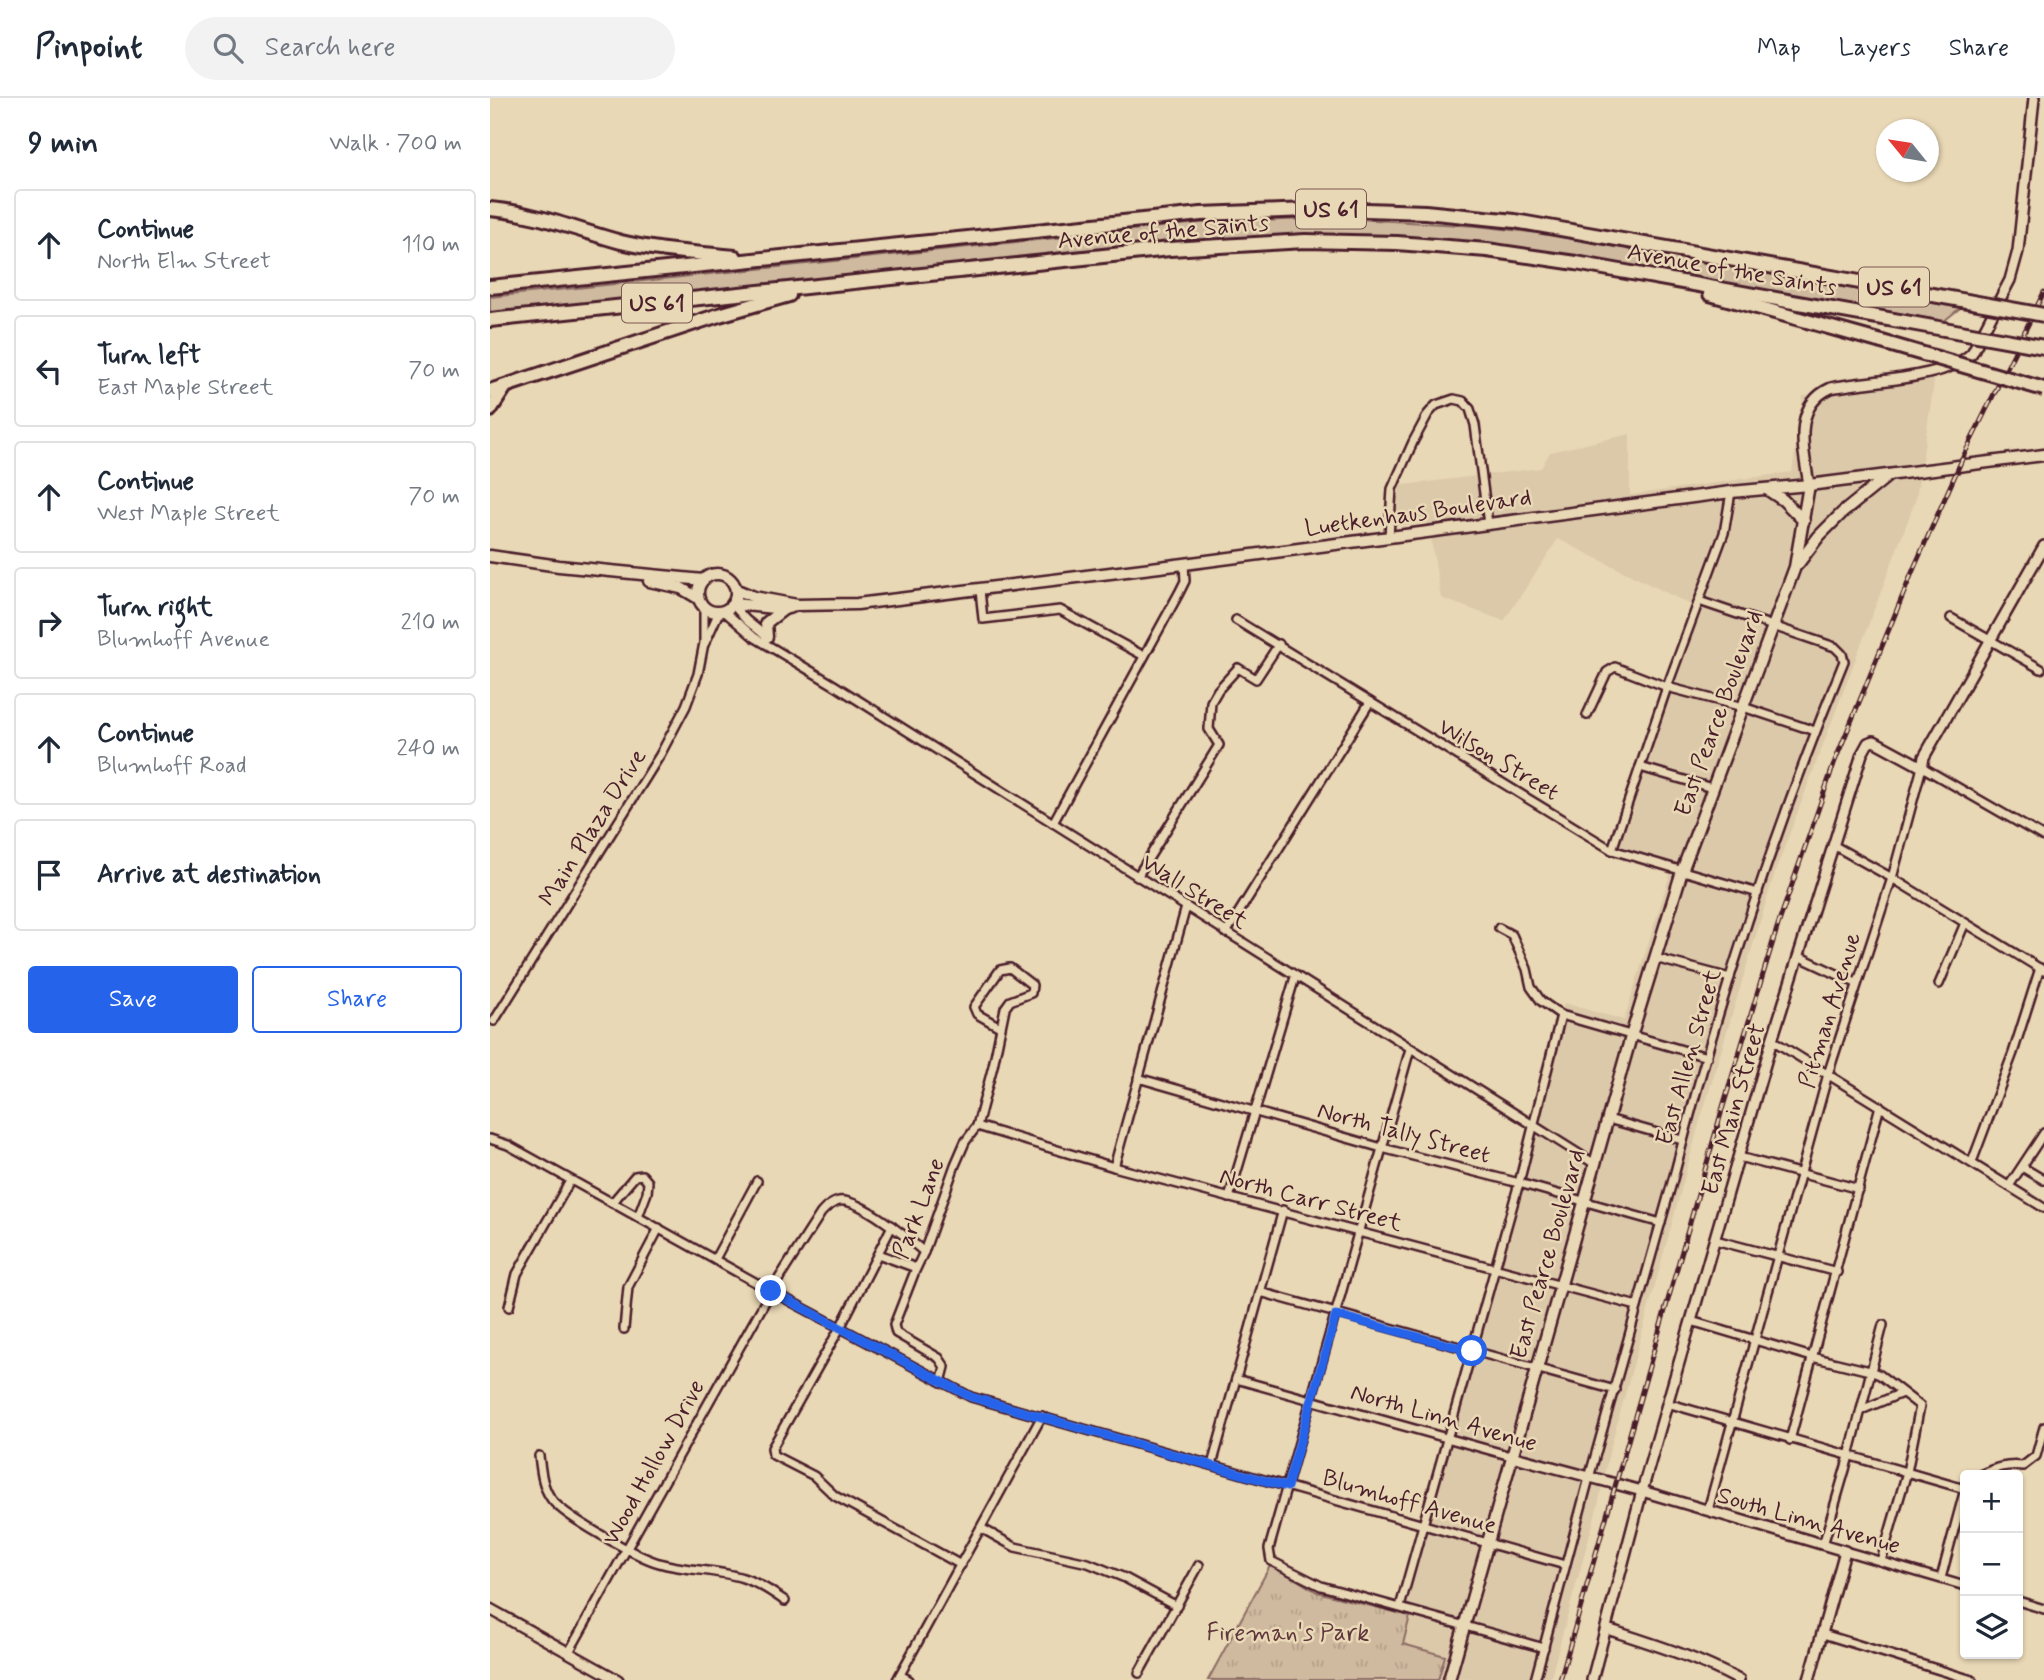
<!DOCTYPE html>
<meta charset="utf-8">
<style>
body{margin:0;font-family:Mynerve,sans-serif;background:#f2f2f3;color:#1f2937}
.controls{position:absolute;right:21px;bottom:21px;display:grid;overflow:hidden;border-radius:7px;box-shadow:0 2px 5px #0004}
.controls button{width:63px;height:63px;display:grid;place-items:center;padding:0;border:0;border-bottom:2px solid #e0e1e3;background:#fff;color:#1f2937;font:35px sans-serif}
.compass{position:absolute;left:1386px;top:21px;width:63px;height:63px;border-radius:50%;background:#fff;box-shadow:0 2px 5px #0004;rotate:300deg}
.stop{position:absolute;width:21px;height:21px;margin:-16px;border:5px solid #2563eb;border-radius:50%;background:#fff}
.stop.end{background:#2563eb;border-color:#fff;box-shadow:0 2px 7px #0008}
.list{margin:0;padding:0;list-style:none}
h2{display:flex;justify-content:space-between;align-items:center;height:91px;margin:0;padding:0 28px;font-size:30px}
h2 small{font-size:23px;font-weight:400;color:#747a83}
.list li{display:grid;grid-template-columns:46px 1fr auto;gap:21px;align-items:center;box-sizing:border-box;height:112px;margin:0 14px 14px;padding:0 14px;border:2px solid #e0e1e3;border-radius:7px}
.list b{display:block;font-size:26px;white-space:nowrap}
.list p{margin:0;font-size:23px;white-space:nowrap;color:#747a83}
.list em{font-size:23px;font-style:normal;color:#747a83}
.actions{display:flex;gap:14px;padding:21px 28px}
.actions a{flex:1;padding:16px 0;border:2px solid #2563eb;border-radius:7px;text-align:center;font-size:24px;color:#2563eb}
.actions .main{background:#2563eb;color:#fff}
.icon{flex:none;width:38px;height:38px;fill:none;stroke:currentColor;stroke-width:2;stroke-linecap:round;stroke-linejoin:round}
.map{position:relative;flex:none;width:1554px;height:1582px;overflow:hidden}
header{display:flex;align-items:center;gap:42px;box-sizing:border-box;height:98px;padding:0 35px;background:#fff;border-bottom:2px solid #e0e1e3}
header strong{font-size:33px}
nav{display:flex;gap:38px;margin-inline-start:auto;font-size:24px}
.search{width:490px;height:63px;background:#f2f2f3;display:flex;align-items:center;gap:18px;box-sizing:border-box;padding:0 24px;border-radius:38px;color:#747a83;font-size:26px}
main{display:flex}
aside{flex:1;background:#fff}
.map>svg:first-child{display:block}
.built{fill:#dcc9aa}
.grass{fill:#cfba9f;stroke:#8c6c65;stroke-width:2}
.park{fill:url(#park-tufts);stroke:#8c6c65;stroke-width:2}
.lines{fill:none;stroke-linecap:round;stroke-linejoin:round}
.minor-casing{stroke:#4a1f2b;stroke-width:12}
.tertiary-casing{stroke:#4a1f2b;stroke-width:14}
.secondary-casing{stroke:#4a1f2b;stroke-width:15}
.motorway-casing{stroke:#4a1f2b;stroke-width:18}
.minor{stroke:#e9d8b5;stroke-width:7}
.tertiary{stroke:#e9d8b5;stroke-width:9}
.secondary{stroke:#e9d8b5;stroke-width:10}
.motorway{stroke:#e9d8b5;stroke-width:12}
.rail-casing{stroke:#4a1f2b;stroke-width:5}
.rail{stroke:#e9d8b5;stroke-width:2.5;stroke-dasharray:8;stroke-linecap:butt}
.motorway-bridge-casing{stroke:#4a1f2b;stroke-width:18;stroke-linecap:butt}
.motorway-bridge{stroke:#e9d8b5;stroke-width:12}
.route{stroke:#2563eb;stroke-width:9}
.labels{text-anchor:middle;stroke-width:5;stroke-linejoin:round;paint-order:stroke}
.shield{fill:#e9d8b5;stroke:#7a5654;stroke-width:2}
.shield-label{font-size:23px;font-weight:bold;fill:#4a1f2b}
.street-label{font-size:24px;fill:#4a1f2b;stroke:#e9d8b5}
.park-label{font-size:24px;fill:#5e363c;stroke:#e9d8b5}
</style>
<header>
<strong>Pinpoint</strong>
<div class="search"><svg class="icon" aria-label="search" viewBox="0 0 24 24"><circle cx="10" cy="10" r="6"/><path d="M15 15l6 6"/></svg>Search here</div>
<nav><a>Map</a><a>Layers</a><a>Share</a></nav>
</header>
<main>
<aside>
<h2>9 min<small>Walk · 700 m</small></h2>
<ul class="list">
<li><svg class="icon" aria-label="ahead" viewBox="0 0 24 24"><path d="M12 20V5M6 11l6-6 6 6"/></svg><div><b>Continue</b><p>North Elm Street</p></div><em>110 m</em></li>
<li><svg class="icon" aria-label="left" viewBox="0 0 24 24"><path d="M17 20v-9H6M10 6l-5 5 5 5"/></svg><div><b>Turn left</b><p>East Maple Street</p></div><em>70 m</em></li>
<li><svg class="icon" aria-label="ahead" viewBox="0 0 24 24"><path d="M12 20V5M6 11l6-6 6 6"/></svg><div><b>Continue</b><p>West Maple Street</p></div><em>70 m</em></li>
<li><svg class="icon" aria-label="right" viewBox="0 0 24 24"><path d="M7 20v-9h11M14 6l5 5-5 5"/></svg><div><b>Turn right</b><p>Blumhoff Avenue</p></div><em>210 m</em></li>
<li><svg class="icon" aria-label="ahead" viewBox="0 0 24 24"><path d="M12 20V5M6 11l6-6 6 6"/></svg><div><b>Continue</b><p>Blumhoff Road</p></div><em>240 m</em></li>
<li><svg class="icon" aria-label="arrive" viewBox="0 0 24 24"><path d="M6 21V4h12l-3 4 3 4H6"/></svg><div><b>Arrive at destination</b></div></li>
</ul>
<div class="actions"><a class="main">Save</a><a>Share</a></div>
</aside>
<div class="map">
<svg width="1554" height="1582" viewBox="0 0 1554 1582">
<defs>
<pattern id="park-tufts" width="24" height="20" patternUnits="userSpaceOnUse" patternTransform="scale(1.75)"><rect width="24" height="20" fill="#cfba9f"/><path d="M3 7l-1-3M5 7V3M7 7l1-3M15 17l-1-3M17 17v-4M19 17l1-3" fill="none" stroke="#b39f89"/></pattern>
</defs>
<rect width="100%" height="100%" fill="#e9d8b5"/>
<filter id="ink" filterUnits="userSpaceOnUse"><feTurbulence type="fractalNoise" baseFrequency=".0143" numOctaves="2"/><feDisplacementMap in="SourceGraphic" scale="14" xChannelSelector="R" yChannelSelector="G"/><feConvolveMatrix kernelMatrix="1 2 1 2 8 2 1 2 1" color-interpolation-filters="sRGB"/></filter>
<g filter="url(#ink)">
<path class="built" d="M1445 279 1426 401 1285 774 1208 1030 1118 1359 1109 1403 1060 1582 898 1581 958 1341 1029 1085 1074 905 1134 922 1180 776 1125 760 1189 563 1209 511 1068 441 1014 523 951 500 938 424 905 428 906 388 1051 370 1060 354 1140 336V397L1302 374 1313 298Z"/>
<path class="grass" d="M849 120 987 128 1056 136 1470 210 1454 223 1066 155 995 146 858 137 747 140 689 145 0 217V199L709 125Z"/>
<path class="park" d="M781 1466 827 1494 920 1518 913 1546 955 1558 948 1582H718Z"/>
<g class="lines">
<defs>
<g id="minor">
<path d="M899 439 902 391 923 344 938 316 946 307 964 301 973 303 980 311 985 327 998 426"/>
<path d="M490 492 493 521 570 512 654 558"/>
<path d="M243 507 256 522 277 539"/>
<path d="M234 513 264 539 344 587 1105 1066"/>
<path d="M1461 520 1551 571"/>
<path d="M746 522 1122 752 1268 795"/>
<path d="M215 545 229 514"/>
<path d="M1097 617 1117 574 1125 569 1177 589 1253 609 1325 633"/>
<path d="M1150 669 1222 690"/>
<path d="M563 725 689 495 695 483 694 466"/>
<path d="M1343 747 1402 780 1554 873"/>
<path d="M1122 752 1177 589 1234 435 1241 394"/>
<path d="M647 779 729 647 719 631 721 604 728 592 748 570 766 581 789 546"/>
<path d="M1009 830 1022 837 1037 871 1041 889 1051 903 1071 917 1217 959"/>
<path d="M736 835 880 604"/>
<path d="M1308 858 1366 885"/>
<path d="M1165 860 1240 880"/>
<path d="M1449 886 1475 825"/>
<path d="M4 923 170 657 196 608 208 576 214 545V510"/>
<path d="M1282 942 1554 1110"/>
<path d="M920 951 779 1451 781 1463 831 1488 1054 1550"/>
<path d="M648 980 892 1050 1029 1085 1171 1125"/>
<path d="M1118 1021 1192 1042"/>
<path d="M487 1028 624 1069 1147 1208"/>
<path d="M0 1041 18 1047 281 1193 481 1299 1075 1467"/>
<path d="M1249 1059 1369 1091"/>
<path d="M1482 1064 1523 955 1550 870"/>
<path d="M624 1069 696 809"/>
<path d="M1532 1069 1554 1082"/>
<path d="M1519 1088 1554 1035"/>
<path d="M739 1100 805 879"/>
<path d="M122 1105 145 1078 152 1077 158 1084 157 1095 148 1119"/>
<path d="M402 1128 351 1228 282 1350 283 1357 324 1378 345 1398 471 1467"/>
<path d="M1225 1142 1347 1174"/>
<path d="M388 1156 426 1170"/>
<path d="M225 1161 267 1083"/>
<path d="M770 1194 1125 1292"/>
<path d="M19 1209 27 1176 80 1083"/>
<path d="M1201 1223 1322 1259 1380 1273 1390 1277 1430 1308 1417 1374 1391 1463"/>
<path d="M134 1231 138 1189 169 1130"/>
<path d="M746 1281 1021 1358"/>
<path d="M451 1284 455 1269 449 1260 406 1235 404 1227 425 1173 434 1154 465 1067 475 1044 487 1028 503 968 515 910 520 903 541 895 542 887 520 870 510 872 484 909 487 916 510 929"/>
<path d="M1177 1305 1475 1391"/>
<path d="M1371 1312 1412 1295"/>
<path d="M1300 1342 1390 1008"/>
<path d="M49 1358C51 1372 52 1387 60 1399 70 1417 148 1459 169 1465 196 1473 226 1471 253 1480 269 1485 282 1494 295 1503"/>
<path d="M722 1367 793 1112"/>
<path d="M1490 1377C1505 1370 1516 1366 1533 1368L1546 1358 1554 1329"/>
<path d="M1218 1412 1338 976 1402 780 1432 669 1554 739"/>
<path d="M491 1430 525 1449 598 1465 635 1480 687 1508"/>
<path d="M1333 1447 1359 1358 1393 1227"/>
<path d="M1355 1453 1475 1488"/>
<path d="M1451 1480 1475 1391"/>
<path d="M1528 1503 1554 1511"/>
<path d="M910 1509 1029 1085 1071 917"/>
<path d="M1333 1536 1482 1582"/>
<path d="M79 1554 281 1193 331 1115C336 1109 341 1105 349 1103 369 1100 419 1141 434 1154"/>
<path d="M649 1575 709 1467"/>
<path d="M410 1577 419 1582"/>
<path d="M407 1582 552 1318"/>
<path d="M1045 1582 1099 1380 1185 1074C1229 901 1286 728 1354 563L1352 556 1345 549 1209 503"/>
</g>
<g id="tertiary">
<path d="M1319 387C1314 353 1301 308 1341 290 1380 282 1454 282 1482 255L1520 182 1528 153 1544 0"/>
<path d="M1021 1358 1152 1393 1355 1453 1319 1582"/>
<path d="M0 1511 128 1582"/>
<path d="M1117 1531C1163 1546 1206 1559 1249 1582"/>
<path d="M1102 1582 1152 1393 1282 942 1372 656 1378 645 1384 643 1432 669 1434 659 1554 448"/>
</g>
<g id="secondary">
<path d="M1278 392 1293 402 1314 423"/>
<path d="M0 458 69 468 213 482"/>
<path d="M1308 466 1329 438 1352 415 1399 377"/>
<circle cx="227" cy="495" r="19"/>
<path d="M159 483 191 490 208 500"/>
<path d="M247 492 264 499 307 507 367 506 694 466 1241 394 1319 387 1554 357"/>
<path d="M244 506 294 511 302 509"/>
<path d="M277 539 276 525 294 511"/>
<path d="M959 1582 1142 935 1192 773 1305 469 1319 387"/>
</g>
<g id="motorway">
<path d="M0 111C46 115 87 132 131 144 168 153 207 155 245 159"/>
<path d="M0 189 711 116 847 111 935 114 1025 123 1477 203"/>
<path d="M1220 196 1392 244"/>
<path d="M0 222 680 151 815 143 907 145 997 152 1086 165 1454 231"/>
<path d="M0 293 229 217 299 197"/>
<path d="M0 312 15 289"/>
</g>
</defs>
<use href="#minor" class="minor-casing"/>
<use href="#tertiary" class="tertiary-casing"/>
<use href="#secondary" class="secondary-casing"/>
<use href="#motorway" class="motorway-casing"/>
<use href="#minor" class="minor"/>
<use href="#tertiary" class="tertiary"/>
<use href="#secondary" class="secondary"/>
<use href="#motorway" class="motorway"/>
<defs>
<path id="rail" d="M1070 1582 1232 1012 1288 827 1345 663 1424 470 1474 357 1554 194"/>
</defs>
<use href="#rail" class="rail-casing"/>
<use href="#rail" class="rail"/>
<defs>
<g id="motorway-bridge">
<path d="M1477 203 1554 217"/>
<path d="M1454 231 1554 249"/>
<path d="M1392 244 1554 291"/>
</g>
</defs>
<use href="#motorway-bridge" class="motorway-bridge-casing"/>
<use href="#motorway-bridge" class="motorway-bridge"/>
</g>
</g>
<g class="lines" filter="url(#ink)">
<path class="route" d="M281 1193 481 1299 797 1389 846 1217 982 1253"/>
</g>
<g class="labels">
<g class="shield">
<rect x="806" y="91.5" width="70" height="39" rx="5"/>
<rect x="1369" y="169.5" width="70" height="39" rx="5"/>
<rect x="132" y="185.5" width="70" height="39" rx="5"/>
</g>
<g class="shield-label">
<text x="841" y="119">US 61</text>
<text x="1404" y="197">US 61</text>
<text x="167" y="213">US 61</text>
</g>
<g class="street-label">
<text transform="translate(673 133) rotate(-5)" y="8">Avenue of the Saints</text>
<text transform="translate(1242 171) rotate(10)" y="8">Avenue of the Saints</text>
<text transform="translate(928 414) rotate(-8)" y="8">Luetkenhaus Boulevard</text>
<text transform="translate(1228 615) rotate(-70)" y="8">East Pearce Boulevard</text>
<text transform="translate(1009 661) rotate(31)" y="8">Wilson Street</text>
<text transform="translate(102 729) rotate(-58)" y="8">Main Plaza Drive</text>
<text transform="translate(705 793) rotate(32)" y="8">Wall Street</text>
<text transform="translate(1339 912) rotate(-73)" y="8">Pitman Avenue</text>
<text transform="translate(1198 959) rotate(-74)" y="8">East Allen Street</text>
<text transform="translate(1243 1011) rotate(-74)" y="8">East Main Street</text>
<text transform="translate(914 1034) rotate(15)" y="8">North Tally Street</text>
<text transform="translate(821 1101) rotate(15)" y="8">North Carr Street</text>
<text transform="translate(428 1110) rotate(-69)" y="8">Park Lane</text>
<text transform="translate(1057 1156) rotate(-74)" y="8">East Pearce Boulevard</text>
<text transform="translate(954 1319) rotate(16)" y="8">North Linn Avenue</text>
<text transform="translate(163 1364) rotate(-61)" y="8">Wood Hollow Drive</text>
<text transform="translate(920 1403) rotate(16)" y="8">Blumhoff Avenue</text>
<text transform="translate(1319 1422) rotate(16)" y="8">South Linn Avenue</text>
</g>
<g class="park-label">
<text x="798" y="1542">Fireman's Park</text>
</g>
</g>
</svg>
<div class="controls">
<button>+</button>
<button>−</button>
<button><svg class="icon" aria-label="layers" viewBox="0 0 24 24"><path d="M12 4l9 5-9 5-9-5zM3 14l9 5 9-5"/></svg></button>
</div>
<svg class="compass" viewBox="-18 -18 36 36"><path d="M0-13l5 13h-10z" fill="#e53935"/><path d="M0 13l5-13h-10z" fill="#747a83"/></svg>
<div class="stop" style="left:982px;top:1253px"></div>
<div class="stop end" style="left:281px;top:1193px"></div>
</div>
</main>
